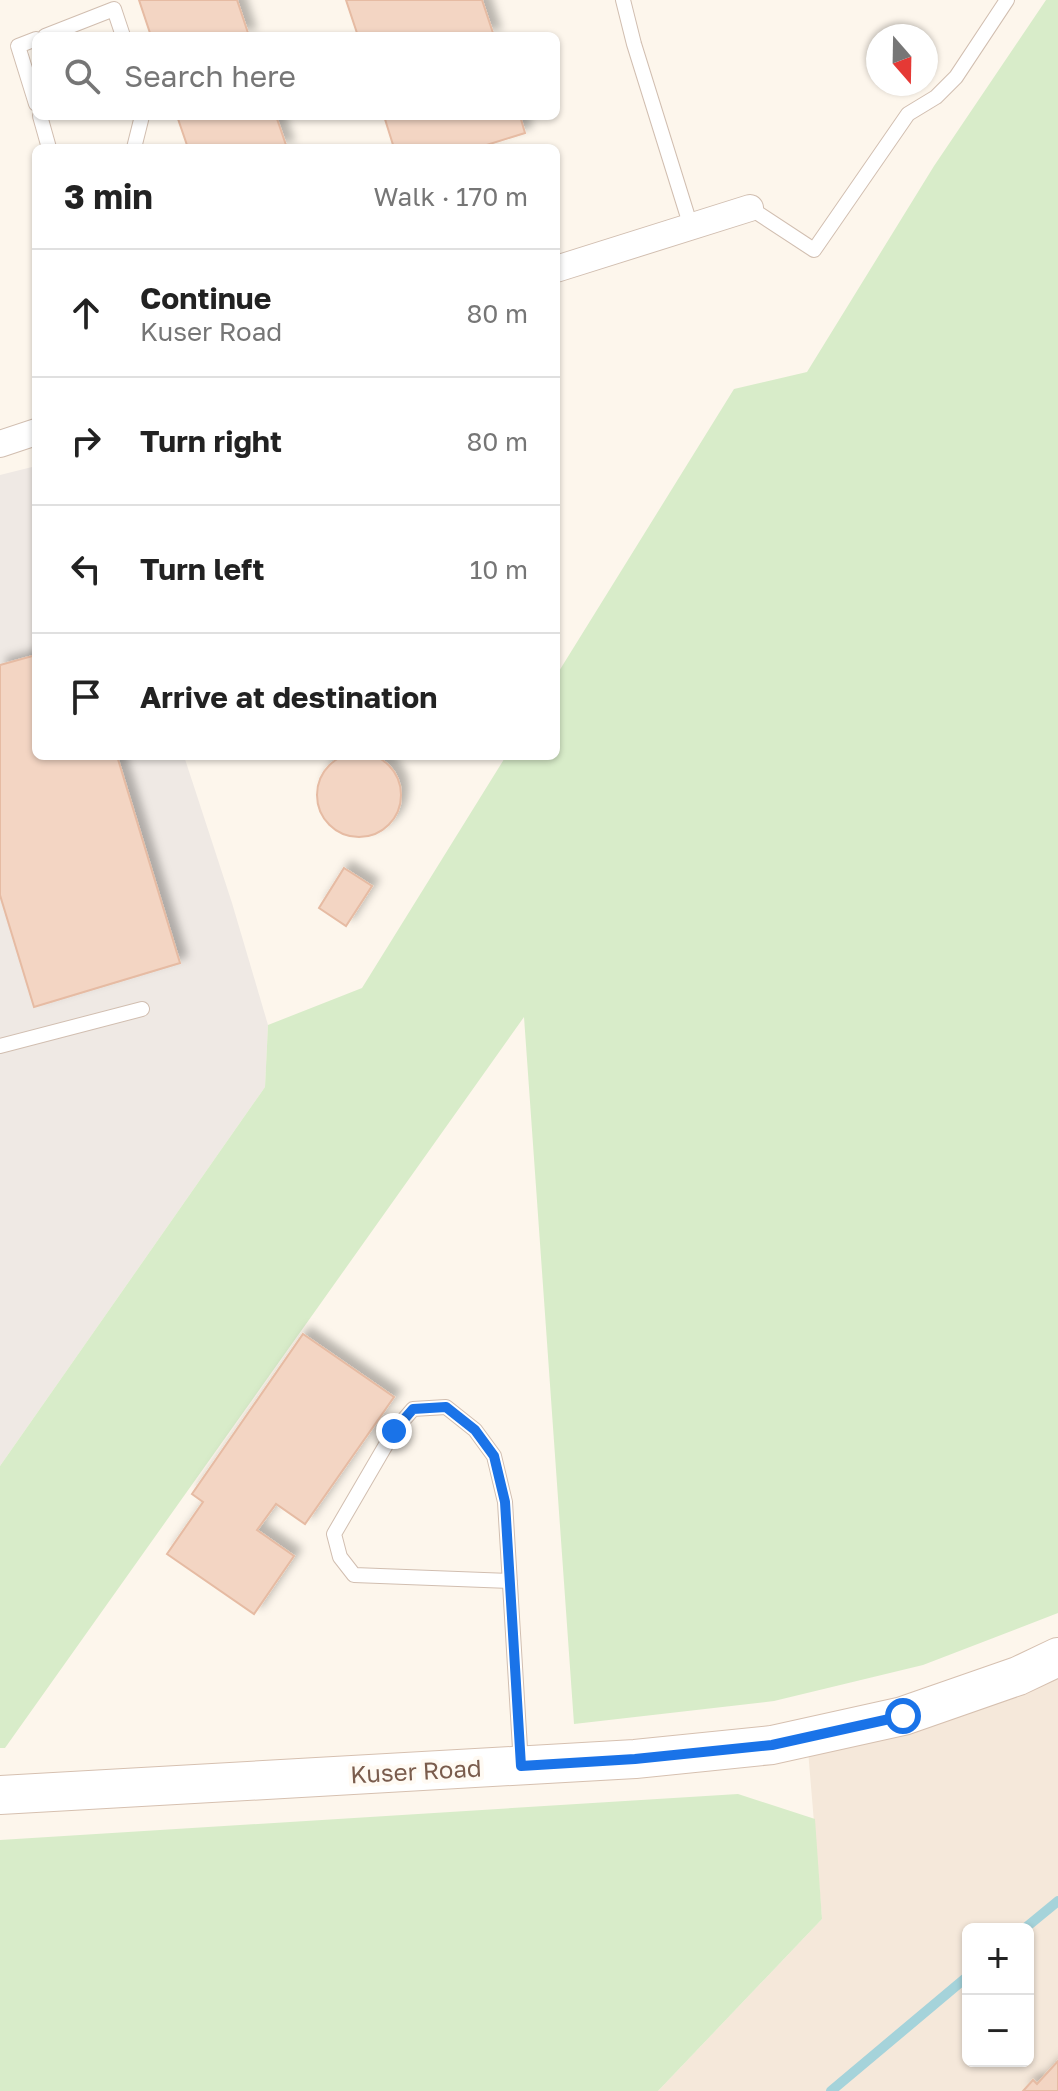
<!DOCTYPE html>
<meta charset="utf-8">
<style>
body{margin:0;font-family:"Golos Text",sans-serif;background:#f6f6f6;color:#222}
.controls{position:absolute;right:24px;bottom:24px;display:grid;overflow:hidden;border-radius:12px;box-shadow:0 2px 6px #0004}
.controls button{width:72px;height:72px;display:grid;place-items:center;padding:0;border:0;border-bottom:2px solid #e0e0e0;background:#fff;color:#222;font:40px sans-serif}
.compass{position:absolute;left:866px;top:24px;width:72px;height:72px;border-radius:50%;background:#fff;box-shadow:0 2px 6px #0004;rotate:160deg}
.stop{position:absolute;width:24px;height:24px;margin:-18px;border:6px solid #1a73e8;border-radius:50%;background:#fff}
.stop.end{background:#1a73e8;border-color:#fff;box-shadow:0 2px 8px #0008}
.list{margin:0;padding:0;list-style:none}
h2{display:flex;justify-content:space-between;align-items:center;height:104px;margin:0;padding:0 32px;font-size:34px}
h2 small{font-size:26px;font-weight:400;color:#767676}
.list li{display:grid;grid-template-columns:52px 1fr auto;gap:24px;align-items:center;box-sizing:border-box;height:128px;padding:0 32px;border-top:2px solid #e0e0e0}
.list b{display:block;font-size:30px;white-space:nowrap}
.list p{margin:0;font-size:26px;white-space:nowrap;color:#767676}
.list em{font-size:26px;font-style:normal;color:#767676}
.icon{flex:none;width:44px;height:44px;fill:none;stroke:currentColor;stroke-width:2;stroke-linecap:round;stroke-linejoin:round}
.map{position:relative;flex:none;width:1058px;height:2091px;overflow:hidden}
.search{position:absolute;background:#fff;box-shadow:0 2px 6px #0004;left:32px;top:32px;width:528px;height:88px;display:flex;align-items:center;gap:20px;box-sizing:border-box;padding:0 28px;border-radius:12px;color:#767676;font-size:30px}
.panel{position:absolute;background:#fff;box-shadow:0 2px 6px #0004;left:32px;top:144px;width:528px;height:616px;border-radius:12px}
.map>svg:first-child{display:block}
.residential{fill:#f5e8da;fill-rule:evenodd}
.industrial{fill:#efe9e4}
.green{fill:#d8ecc9}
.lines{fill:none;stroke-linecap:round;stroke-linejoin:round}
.stream{stroke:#a5d3da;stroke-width:10}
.building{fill:#f3d5c3;stroke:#e6bba3;stroke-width:2;filter:url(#shadow)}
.lane-casing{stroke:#d1beb0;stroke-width:16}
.street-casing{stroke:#d1beb0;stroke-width:28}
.secondary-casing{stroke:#d6c0b0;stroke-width:40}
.lane{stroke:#fff;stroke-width:14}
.street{stroke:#fff;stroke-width:26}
.secondary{stroke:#fff;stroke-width:38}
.route{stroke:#1a73e8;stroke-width:10}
.labels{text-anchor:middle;stroke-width:8;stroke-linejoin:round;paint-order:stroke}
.street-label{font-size:24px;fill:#7a5c4d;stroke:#fffaf3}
</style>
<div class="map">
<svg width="1058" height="2091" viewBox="0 0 1058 2091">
<defs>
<filter id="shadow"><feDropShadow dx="7" dy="-7" stdDeviation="4" flood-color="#0004"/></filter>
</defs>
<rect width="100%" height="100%" fill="#fdf6ec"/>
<path class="residential" d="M1058 1657V2091H658L822 1919 807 1738ZM968 1929H1028V2061H968Z"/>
<path class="industrial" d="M36 466V756H184L232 903 268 1025 265 1087 0 1466V475Z"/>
<g class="green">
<path d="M1046 0H1058V1613L923 1665 774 1701 574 1724 524 1017 5 1748H0V1466L265 1087 268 1025 362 988 506 756H556V676L734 389 807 372 934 166Z"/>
<path d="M738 1794 815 1819 822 1919 658 2091H0V1840Z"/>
</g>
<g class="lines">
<g class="stream">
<path d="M1024 1929 1058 1901"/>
<path d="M831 2091 968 1976"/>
</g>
</g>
<g class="building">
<path d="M139 0H237L249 36H151Z"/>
<path d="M346 0H482L494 36H358Z"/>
<path d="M177 116H276L287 148H188Z"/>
<path d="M384 116H520L525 133 477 148H394Z"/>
<path d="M36 655V756H117L180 963 34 1007 0 895V665Z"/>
<circle cx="359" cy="795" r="42"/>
<path d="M344 868 372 886 346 926 319 908Z"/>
<path d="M303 1334 394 1397 305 1524 276 1504 257 1530 294 1556 254 1614 167 1554 203 1502 192 1494Z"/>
<path d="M1058 2061V2091H1023L1033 2080 1037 2084Z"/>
</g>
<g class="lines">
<defs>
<g id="lane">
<path d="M623 0 634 44 691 227"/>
<path d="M45 36 114 9 123 36"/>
<path d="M36 39 18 46 36 104"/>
<path d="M40 116 49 148"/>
<path d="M134 148 142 116"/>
<path d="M750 208 814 250 908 114 936 97 956 77 1007 0"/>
<path d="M0 1046 142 1009"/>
<path d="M510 1581 354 1575 340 1557 334 1534 394 1431 413 1409 446 1407 475 1430 494 1456 505 1502 521 1765"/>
</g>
<g id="street">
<path d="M556 269 750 208"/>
<path d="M0 444 36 432"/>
</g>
<path id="secondary" d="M0 1795 635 1759 772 1745 903 1716 1018 1676 1058 1657"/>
</defs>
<use href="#lane" class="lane-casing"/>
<use href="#street" class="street-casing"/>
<use href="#secondary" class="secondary-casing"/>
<use href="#lane" class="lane"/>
<use href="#street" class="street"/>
<use href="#secondary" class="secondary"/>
</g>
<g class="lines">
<path class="route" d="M394 1431 413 1409 446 1407 475 1430 494 1456 505 1502 521 1766 635 1759 772 1745 903 1716"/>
</g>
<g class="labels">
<g class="street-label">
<text transform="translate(416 1772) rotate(-3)" y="8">Kuser Road</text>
</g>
</g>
</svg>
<div class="controls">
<button>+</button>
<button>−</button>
</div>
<svg class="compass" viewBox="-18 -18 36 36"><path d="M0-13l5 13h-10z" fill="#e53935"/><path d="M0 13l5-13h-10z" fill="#767676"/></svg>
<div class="stop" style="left:903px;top:1716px"></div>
<div class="stop end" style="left:394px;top:1431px"></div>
<div class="search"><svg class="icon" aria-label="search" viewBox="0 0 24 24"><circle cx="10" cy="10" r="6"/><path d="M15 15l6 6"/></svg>Search here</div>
<section class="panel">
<h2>3 min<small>Walk · 170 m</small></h2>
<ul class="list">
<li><svg class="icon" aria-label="ahead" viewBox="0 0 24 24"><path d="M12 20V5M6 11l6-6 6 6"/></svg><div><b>Continue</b><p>Kuser Road</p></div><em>80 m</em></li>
<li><svg class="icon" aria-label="right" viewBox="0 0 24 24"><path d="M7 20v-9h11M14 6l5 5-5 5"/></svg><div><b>Turn right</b></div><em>80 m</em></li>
<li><svg class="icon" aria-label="left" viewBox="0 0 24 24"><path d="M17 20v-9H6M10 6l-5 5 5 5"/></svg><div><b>Turn left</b></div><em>10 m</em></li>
<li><svg class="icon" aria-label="arrive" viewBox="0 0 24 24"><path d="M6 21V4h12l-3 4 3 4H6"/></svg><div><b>Arrive at destination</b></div></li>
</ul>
</section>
</div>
